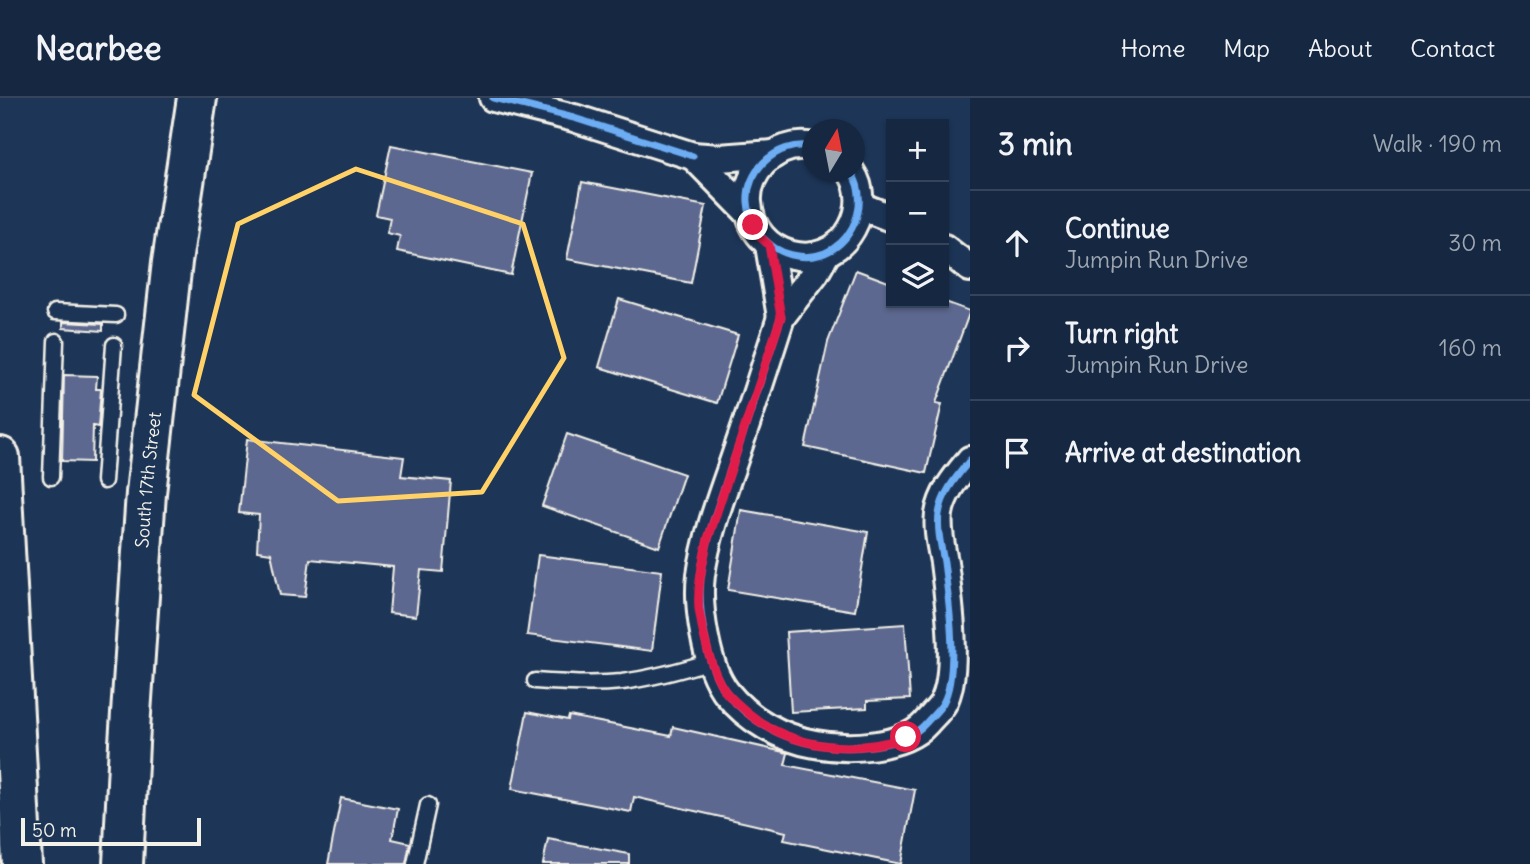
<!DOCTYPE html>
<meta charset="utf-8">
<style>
body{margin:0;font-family:Delius,sans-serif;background:#1f3048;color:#f1f3f6}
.controls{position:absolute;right:21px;top:21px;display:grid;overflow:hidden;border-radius:0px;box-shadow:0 2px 5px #0004}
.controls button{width:63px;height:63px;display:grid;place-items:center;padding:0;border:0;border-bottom:2px solid #35445a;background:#162841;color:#f1f3f6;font:35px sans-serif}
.compass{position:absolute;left:802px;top:21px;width:63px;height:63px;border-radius:50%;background:#162841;box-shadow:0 2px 5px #0004;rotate:10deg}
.scale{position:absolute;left:21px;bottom:18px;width:180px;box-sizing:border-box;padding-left:7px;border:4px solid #f4f1e8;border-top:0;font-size:19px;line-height:24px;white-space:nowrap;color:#f4f1e8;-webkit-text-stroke:5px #1d3557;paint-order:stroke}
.stop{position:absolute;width:21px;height:21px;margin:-16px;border:5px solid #e11d48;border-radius:50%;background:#fff}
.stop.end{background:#e11d48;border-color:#fff;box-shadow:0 2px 7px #0008}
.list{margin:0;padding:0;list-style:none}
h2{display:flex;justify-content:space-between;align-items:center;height:91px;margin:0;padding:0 28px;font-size:30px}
h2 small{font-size:23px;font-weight:400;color:#9ea6b1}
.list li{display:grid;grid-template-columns:46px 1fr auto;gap:21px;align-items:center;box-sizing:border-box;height:105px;padding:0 28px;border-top:2px solid #35445a}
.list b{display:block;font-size:26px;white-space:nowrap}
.list p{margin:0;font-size:23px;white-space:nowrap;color:#9ea6b1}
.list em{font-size:23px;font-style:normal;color:#9ea6b1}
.icon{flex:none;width:38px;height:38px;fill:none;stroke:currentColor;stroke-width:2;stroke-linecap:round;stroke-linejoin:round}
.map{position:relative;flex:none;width:970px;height:766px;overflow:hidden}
header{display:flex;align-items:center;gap:42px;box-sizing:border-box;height:98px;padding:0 35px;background:#162841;border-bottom:2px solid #35445a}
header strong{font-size:33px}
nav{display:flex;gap:38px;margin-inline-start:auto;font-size:24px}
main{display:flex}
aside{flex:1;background:#162841}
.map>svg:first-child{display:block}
.building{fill:#5c678f;stroke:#f4f1e8;stroke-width:2}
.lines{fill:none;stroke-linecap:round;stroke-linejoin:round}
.lane-casing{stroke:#f4f1e8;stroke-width:19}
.street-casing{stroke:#f4f1e8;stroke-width:32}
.secondary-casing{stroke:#f4f1e8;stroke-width:44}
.lane{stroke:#1d3557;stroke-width:14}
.street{stroke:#1d3557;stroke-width:26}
.secondary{stroke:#1d3557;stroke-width:38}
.cycleway-casing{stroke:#1d3557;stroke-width:11}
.cycleway{stroke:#6dadf4;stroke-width:7}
.route{stroke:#e11d48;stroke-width:9}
.marked{fill:none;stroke:#ffd166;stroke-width:5;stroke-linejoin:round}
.labels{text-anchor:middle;stroke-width:5;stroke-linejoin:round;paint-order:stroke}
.street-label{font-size:18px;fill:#f4f1e8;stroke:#1d3557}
</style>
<header>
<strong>Nearbee</strong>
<nav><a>Home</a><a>Map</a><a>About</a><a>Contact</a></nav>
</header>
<main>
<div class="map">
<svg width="970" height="766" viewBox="0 0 970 766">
<rect width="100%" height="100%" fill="#1d3557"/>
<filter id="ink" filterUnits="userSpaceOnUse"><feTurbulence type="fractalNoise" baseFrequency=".0143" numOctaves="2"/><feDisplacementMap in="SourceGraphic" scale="14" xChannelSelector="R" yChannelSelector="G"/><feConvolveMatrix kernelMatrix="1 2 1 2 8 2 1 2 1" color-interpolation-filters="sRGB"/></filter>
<g filter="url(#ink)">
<g class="building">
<path d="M391 47 532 75 511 177 397 153 400 138 387 135 390 120 376 117Z"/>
<path d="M582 84 706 108 691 185 567 161Z"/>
<path d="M856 172 891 185V205H948L970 213 936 305 942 306 926 375 805 349 828 244Z"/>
<path d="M619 201 738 237 717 305 599 269Z"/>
<path d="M63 224 103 226V233L63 230Z"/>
<path d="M64 277 97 278 96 291H101L98 329 93 328 92 364 62 363Z"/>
<path d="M567 336 684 376 659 449 542 408Z"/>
<path d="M247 341 404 359 401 378 451 383 443 474 421 472 416 518 389 515 393 469 310 461 305 499 280 497 271 455 257 453 259 417 239 415Z"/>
<path d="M741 412 868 434 855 513 728 492Z"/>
<path d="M538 457 662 473 652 553 527 537Z"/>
<path d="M905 526 910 601 867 603V610L791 614 786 534Z"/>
<path d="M527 614 568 622 569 618 671 638 673 629 788 655 785 667 915 692 901 766 784 742 786 734 634 699 631 714 512 691Z"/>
<path d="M341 700 398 711 392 741 410 745 406 766H328Z"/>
<path d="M548 741 629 756V766H543Z"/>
</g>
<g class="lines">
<defs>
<g id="lane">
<path d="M55 214 116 217"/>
<path d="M51 379 56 243"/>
<path d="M104 383 114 247"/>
<path d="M535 583C564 585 593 587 622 584 652 580 682 572 711 563"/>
<path d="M415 766 428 707"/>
</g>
<g id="street">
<path d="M493 0 574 20 693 58"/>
<path d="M813 49C794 45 776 52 763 65 753 76 747 90 748 104 751 160 825 180 852 130 862 112 862 90 851 74"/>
<path d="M860 108 891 120"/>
<path d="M749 115 693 58 719 60 774 56"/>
<path d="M769 147 781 219 815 175 827 154"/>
<path d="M944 150 970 170"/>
<path d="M781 219C767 263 753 307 738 350 724 392 707 433 701 477 697 508 706 569 726 594 748 622 781 640 815 646 846 652 903 651 926 625 931 619 939 612 943 605 960 575 948 498 944 464 941 448 937 432 939 416 942 395 957 378 970 362"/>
</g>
<g id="secondary">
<path d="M0 359 22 766"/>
<path id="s1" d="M123 766 129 645 146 395 172 164 197 0"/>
</g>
</defs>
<use href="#lane" class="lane-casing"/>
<use href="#street" class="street-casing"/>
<use href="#secondary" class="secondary-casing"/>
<use href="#lane" class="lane"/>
<use href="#street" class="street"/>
<use href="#secondary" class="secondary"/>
<defs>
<g id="cycleway">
<path d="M493 0 574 20 693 58"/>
<path d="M813 49C794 45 776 52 763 65 753 76 747 90 748 104 751 160 825 180 852 130 862 112 862 90 851 74"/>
<path d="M781 219C767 263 753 307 738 350 724 392 707 433 701 477 697 508 706 569 726 594 748 622 781 640 815 646 846 652 903 651 926 625 931 619 939 612 943 605 960 575 948 498 944 464 941 448 937 432 939 416 942 395 957 378 970 362"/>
</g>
</defs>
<use href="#cycleway" class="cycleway-casing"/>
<use href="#cycleway" class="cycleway"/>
</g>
</g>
<g class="lines" filter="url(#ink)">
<path class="route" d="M753 127 760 139 769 147 781 219 708 441C703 464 697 488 699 511 702 533 711 574 725 593 731 601 740 608 748 615 791 651 853 657 906 639"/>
</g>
<path class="marked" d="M356 71 523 126 564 260 482 394 338 403 194 297 238 126Z"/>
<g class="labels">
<g class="street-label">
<text dy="6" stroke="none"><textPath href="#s1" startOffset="385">South 17th Street</textPath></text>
</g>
</g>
</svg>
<div class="controls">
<button>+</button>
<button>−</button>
<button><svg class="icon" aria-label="layers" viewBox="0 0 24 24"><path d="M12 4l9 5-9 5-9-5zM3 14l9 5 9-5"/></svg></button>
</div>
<svg class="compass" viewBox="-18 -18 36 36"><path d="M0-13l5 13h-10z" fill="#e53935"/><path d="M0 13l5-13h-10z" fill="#9ea6b1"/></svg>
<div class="scale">50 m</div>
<div class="stop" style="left:906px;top:639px"></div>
<div class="stop end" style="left:753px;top:127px"></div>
</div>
<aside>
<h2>3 min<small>Walk · 190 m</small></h2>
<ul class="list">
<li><svg class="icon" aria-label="ahead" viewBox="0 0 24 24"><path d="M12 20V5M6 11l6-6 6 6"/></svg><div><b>Continue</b><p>Jumpin Run Drive</p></div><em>30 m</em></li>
<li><svg class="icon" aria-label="right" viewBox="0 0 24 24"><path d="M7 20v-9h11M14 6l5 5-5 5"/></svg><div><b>Turn right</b><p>Jumpin Run Drive</p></div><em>160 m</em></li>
<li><svg class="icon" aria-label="arrive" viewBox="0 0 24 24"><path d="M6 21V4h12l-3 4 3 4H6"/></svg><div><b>Arrive at destination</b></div></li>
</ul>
</aside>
</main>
